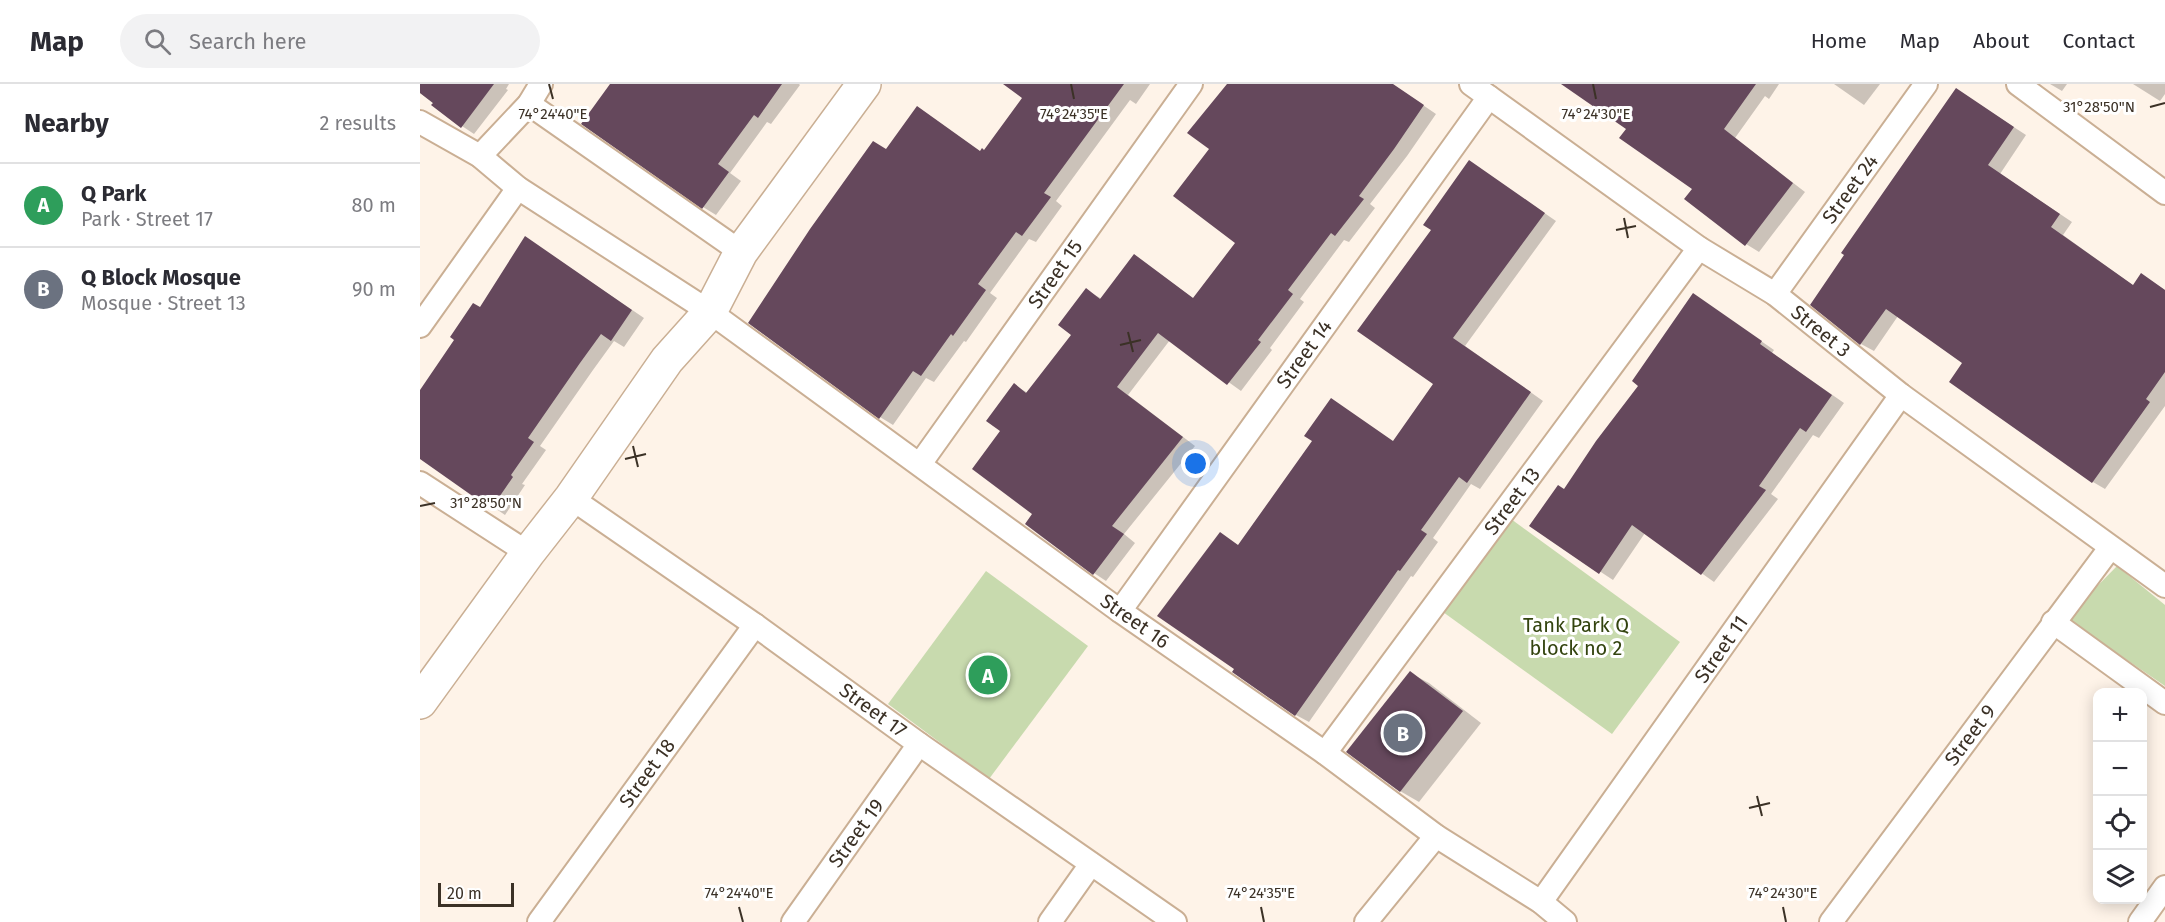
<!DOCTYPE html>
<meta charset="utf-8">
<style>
body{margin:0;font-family:"Fira Sans",sans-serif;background:#f2f2f3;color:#2b2b33}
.controls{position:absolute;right:18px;bottom:18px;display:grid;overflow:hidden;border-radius:12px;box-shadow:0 3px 15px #0003}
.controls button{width:54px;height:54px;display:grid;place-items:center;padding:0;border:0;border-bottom:2px solid #e1e1e2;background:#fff;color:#2b2b33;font:30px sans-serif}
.scale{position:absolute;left:18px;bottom:15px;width:76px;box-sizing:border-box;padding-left:6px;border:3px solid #3b3126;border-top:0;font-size:16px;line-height:21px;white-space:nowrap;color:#3b3126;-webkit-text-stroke:4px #fff;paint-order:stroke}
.you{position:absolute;left:776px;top:380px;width:21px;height:21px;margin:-15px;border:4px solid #fff;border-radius:50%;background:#1a73e8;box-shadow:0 0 0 9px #1a73e833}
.badge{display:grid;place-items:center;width:39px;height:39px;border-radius:50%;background:#be3163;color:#fff;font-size:20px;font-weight:700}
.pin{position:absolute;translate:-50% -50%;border:3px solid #fff;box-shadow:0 2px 6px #0006}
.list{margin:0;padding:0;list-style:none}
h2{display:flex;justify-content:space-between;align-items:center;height:78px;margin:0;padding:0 24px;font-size:26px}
h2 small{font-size:20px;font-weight:400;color:#7c7c81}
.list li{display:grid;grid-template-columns:39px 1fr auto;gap:18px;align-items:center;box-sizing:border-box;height:84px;padding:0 24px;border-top:2px solid #e1e1e2}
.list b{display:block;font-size:22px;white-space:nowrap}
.list p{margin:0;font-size:20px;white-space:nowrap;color:#7c7c81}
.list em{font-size:20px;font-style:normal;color:#7c7c81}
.icon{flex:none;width:33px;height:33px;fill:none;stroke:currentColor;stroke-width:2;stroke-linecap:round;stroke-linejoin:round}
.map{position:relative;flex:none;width:1745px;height:838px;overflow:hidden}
header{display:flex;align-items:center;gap:36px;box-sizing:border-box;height:84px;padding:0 30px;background:#fff;border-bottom:2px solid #e1e1e2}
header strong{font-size:28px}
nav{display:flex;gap:33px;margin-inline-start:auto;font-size:21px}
.search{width:420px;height:54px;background:#f2f2f3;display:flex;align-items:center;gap:15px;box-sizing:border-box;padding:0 21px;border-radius:33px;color:#7c7c81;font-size:22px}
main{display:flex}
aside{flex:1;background:#fff}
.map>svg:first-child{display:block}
.green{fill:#c8daae}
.shadow{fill:#0003}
.building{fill:#65485c}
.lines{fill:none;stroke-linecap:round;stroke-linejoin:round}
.street-casing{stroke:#caaf94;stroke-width:26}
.secondary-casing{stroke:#caaf94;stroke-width:36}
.street{stroke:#fff;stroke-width:22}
.secondary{stroke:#fff;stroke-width:33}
.ticks{fill:none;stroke:#3b3126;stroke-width:2}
.labels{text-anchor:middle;stroke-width:6;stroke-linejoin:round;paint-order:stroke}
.street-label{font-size:20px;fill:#3b3126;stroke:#fff}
.park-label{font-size:20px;fill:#33440f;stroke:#fff}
.ticks-label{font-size:15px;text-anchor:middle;fill:#3b3126;stroke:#fff;stroke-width:6;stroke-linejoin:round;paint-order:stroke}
</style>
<header>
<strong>Map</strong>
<div class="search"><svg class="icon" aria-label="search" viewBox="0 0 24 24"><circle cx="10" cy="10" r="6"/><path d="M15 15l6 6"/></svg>Search here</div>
<nav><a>Home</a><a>Map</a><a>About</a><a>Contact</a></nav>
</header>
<main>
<aside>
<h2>Nearby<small>2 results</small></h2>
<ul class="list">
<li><span class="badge" style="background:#2e9e5b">A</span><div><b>Q Park</b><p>Park · Street 17</p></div><em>80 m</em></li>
<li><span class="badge" style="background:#6b7280">B</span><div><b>Q Block Mosque</b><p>Mosque · Street 13</p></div><em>90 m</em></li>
</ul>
</aside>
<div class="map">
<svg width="1745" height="838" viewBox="0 0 1745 838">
<rect width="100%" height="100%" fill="#fef3e8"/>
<g class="green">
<path d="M1091 435 1260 558 1192 650 1023 528Z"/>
<path d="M1697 482 1745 521V602L1646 534Z"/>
<path d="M566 487 668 562 569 695 468 620Z"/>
</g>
<g class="shadow">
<path d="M0 0H89L86 5 88 6 54 50 42 42 0 9Z"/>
<path d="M191 0H379L380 1 351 40 347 38 310 89 321 97 296 131 283 123Z"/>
<path d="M586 0H730L716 20 710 16 636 117 642 122 616 158 609 155 570 209 577 214 546 258 544 257 514 298 506 294 473 341 460 333 467 66 565 68 604 13Z"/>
<path d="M808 0H972L1016 30 987 72 950 120 955 124 929 158 924 156 880 215 884 218 850 264 852 266 821 307 750 256 708 311 775 362 704 450 715 459 686 497 674 489 582 347 594 301 608 309 653 250 666 206 682 215 715 172 774 215 817 159 791 64Z"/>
<path d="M1143 0H1359L1349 15 1345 12 1315 54 1385 108 1339 168 1326 160 1266 115 1274 105 1208 45Z"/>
<path d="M1414 0H1460L1444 21Z"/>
<path d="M1630 0H1647L1642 7Z"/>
<path d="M1713 0H1745V10L1740 17Z"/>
<path d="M1537 6 1606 51 1580 90 1652 138 1643 151 1714 202 1722 191 1745 206V322L1685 405 1673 398 1545 279 1478 232 1454 267 1441 260Z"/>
<path d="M1050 78 1136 137 1045 262 1123 317 1060 405 1051 400 1013 454 1018 458 993 493 991 492 889 638 876 631 816 585 800 450 819 462 894 356 974 358 1015 300 1013 146Z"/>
<path d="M118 162 224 234 204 263 194 257 173 286 120 362 126 366 102 400 105 401 85 431 0 373V308L60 225Z"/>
<path d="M1286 219 1354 266 1352 269 1424 319 1399 354 1393 351 1351 410 1358 415 1294 498 1225 449 1193 496 1111 442 1144 406Z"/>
<path d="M990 589 1009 599 1061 639 999 718 980 707Z"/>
</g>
<g class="building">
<path d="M0 0H74L41 44 11 21 13 19 0 9Z"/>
<path d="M190 0H362L338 34 334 31 298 80 309 88 282 125 161 40Z"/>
<path d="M583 0H704L624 109 631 113 602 152 596 148 558 200 566 206 533 252 531 250 501 292 493 287 459 335 328 239 390 145 453 57 466 65 497 22 560 67 562 64 564 66 602 14Z"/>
<path d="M807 0H973L1004 21 974 65 939 112 944 115 915 152 911 149 868 206 873 210 838 256 841 258 807 301 738 249 697 303 763 353 692 442 704 450 673 491 605 440 612 430 552 385 580 347 566 337 594 299 606 309 651 251 638 241 666 204 680 215 714 170 773 214 815 159 753 112 789 65 767 49Z"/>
<path d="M1141 0H1336L1304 45 1373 99 1325 162 1264 115 1272 105 1199 54 1206 45Z"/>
<path d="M1536 4 1594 43 1568 81 1640 130 1631 143 1713 201 1721 189 1745 206V288L1726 315 1730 318 1672 399 1529 298 1542 279 1466 225 1440 261 1390 221 1424 171 1421 169Z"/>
<path d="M1049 76 1125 129 1033 254 1111 308 1047 399 1039 393 1001 446 1007 450 980 487 978 486 875 632 812 588 814 585 737 532 800 448 818 461 892 357 884 352 911 314 973 357 1013 300 937 247 1011 146 1003 141Z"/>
<path d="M105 152 212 226 191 257 181 250 160 279 108 354 114 358 91 391 93 393 71 425 0 375V306L34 256 30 253 53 219 60 223Z"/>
<path d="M1273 209 1342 257 1340 260 1412 311 1386 348 1380 344 1339 402 1346 406 1281 491 1212 441 1179 490 1109 442 1138 401 1144 405 1176 357 1218 302 1212 297Z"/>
<path d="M990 587 1043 627 980 708 926 668Z"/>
</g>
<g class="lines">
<defs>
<g id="street">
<path d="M1051 0 1279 164 1355 210 1481 311 1745 502"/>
<path d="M1598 0 1745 109"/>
<path d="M109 20 321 168"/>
<path d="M0 38 60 72 98 104 290 228 700 527 905 669 1016 752 1121 818 1145 838"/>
<path d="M60 72 109 20 121 0"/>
<path d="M1355 210 1506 0"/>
<path d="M0 242 98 104"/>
<path d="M500 380 771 0"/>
<path d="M0 399 108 469"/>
<path d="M151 414 335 541 499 660 755 838"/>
<path d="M700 527 1069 13"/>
<path d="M1633 538 1745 619"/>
<path d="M905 669 1279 164"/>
<path d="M1121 818 1481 311"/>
<path d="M119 838 335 541"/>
<path d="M373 838 499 660"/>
<path d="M630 838 671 780"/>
<path d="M946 838 1016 752"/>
<path d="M1411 838 1690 464"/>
<path d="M1720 838 1745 803"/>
</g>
<path id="secondary" d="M0 618 108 469 151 414 247 276 290 228 321 168 444 0"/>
</defs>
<use href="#street" class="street-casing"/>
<use href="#secondary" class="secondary-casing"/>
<use href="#street" class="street"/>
<use href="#secondary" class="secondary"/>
</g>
<path class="ticks" d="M129 0 133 15M651 0 654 15M1173 0 1176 15M1730 23 1745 19M1204 134 1208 154M1196 146 1216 142M708 248 713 268M700 261 721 256M213 362 218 383M205 375 226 370M0 422 15 419M1337 712 1342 732M1329 724 1350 719M319 823 323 838M841 823 844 838M1363 823 1366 838"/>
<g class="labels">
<g class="street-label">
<text transform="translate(1430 105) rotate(-54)" y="7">Street 24</text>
<text transform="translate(635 190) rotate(-55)" y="7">Street 15</text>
<text transform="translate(1401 247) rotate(39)" y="7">Street 3</text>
<text transform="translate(884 270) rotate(-54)" y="7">Street 14</text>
<text transform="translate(1092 417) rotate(-53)" y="7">Street 13</text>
<text transform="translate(715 537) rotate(35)" y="7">Street 16</text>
<text transform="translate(1301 565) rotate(-55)" y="7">Street 11</text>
<text transform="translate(453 626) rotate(36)" y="7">Street 17</text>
<text transform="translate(1550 651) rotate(-53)" y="7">Street 9</text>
<text transform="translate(227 689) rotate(-54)" y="7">Street 18</text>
<text transform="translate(436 749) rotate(-54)" y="7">Street 19</text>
</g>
<g class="park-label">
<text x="1156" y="548">Tank Park Q<tspan x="1156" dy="23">block no 2</tspan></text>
</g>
</g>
<g class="ticks-label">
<text x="1679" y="28">31°28'50"N</text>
<text x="133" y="35">74°24'40"E</text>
<text x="654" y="35">74°24'35"E</text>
<text x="1176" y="35">74°24'30"E</text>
<text x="66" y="424">31°28'50"N</text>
<text x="319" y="814">74°24'40"E</text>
<text x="841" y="814">74°24'35"E</text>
<text x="1363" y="814">74°24'30"E</text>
</g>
</svg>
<div class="controls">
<button>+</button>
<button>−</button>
<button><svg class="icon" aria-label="locate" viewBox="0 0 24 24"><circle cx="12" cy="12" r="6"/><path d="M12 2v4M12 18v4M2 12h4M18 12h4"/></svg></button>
<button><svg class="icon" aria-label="layers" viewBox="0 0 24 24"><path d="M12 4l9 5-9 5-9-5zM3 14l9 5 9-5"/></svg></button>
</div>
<div class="scale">20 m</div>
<div class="you"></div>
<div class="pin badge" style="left:568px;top:591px;background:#2e9e5b">A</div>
<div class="pin badge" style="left:983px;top:649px;background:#6b7280">B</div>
</div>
</main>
